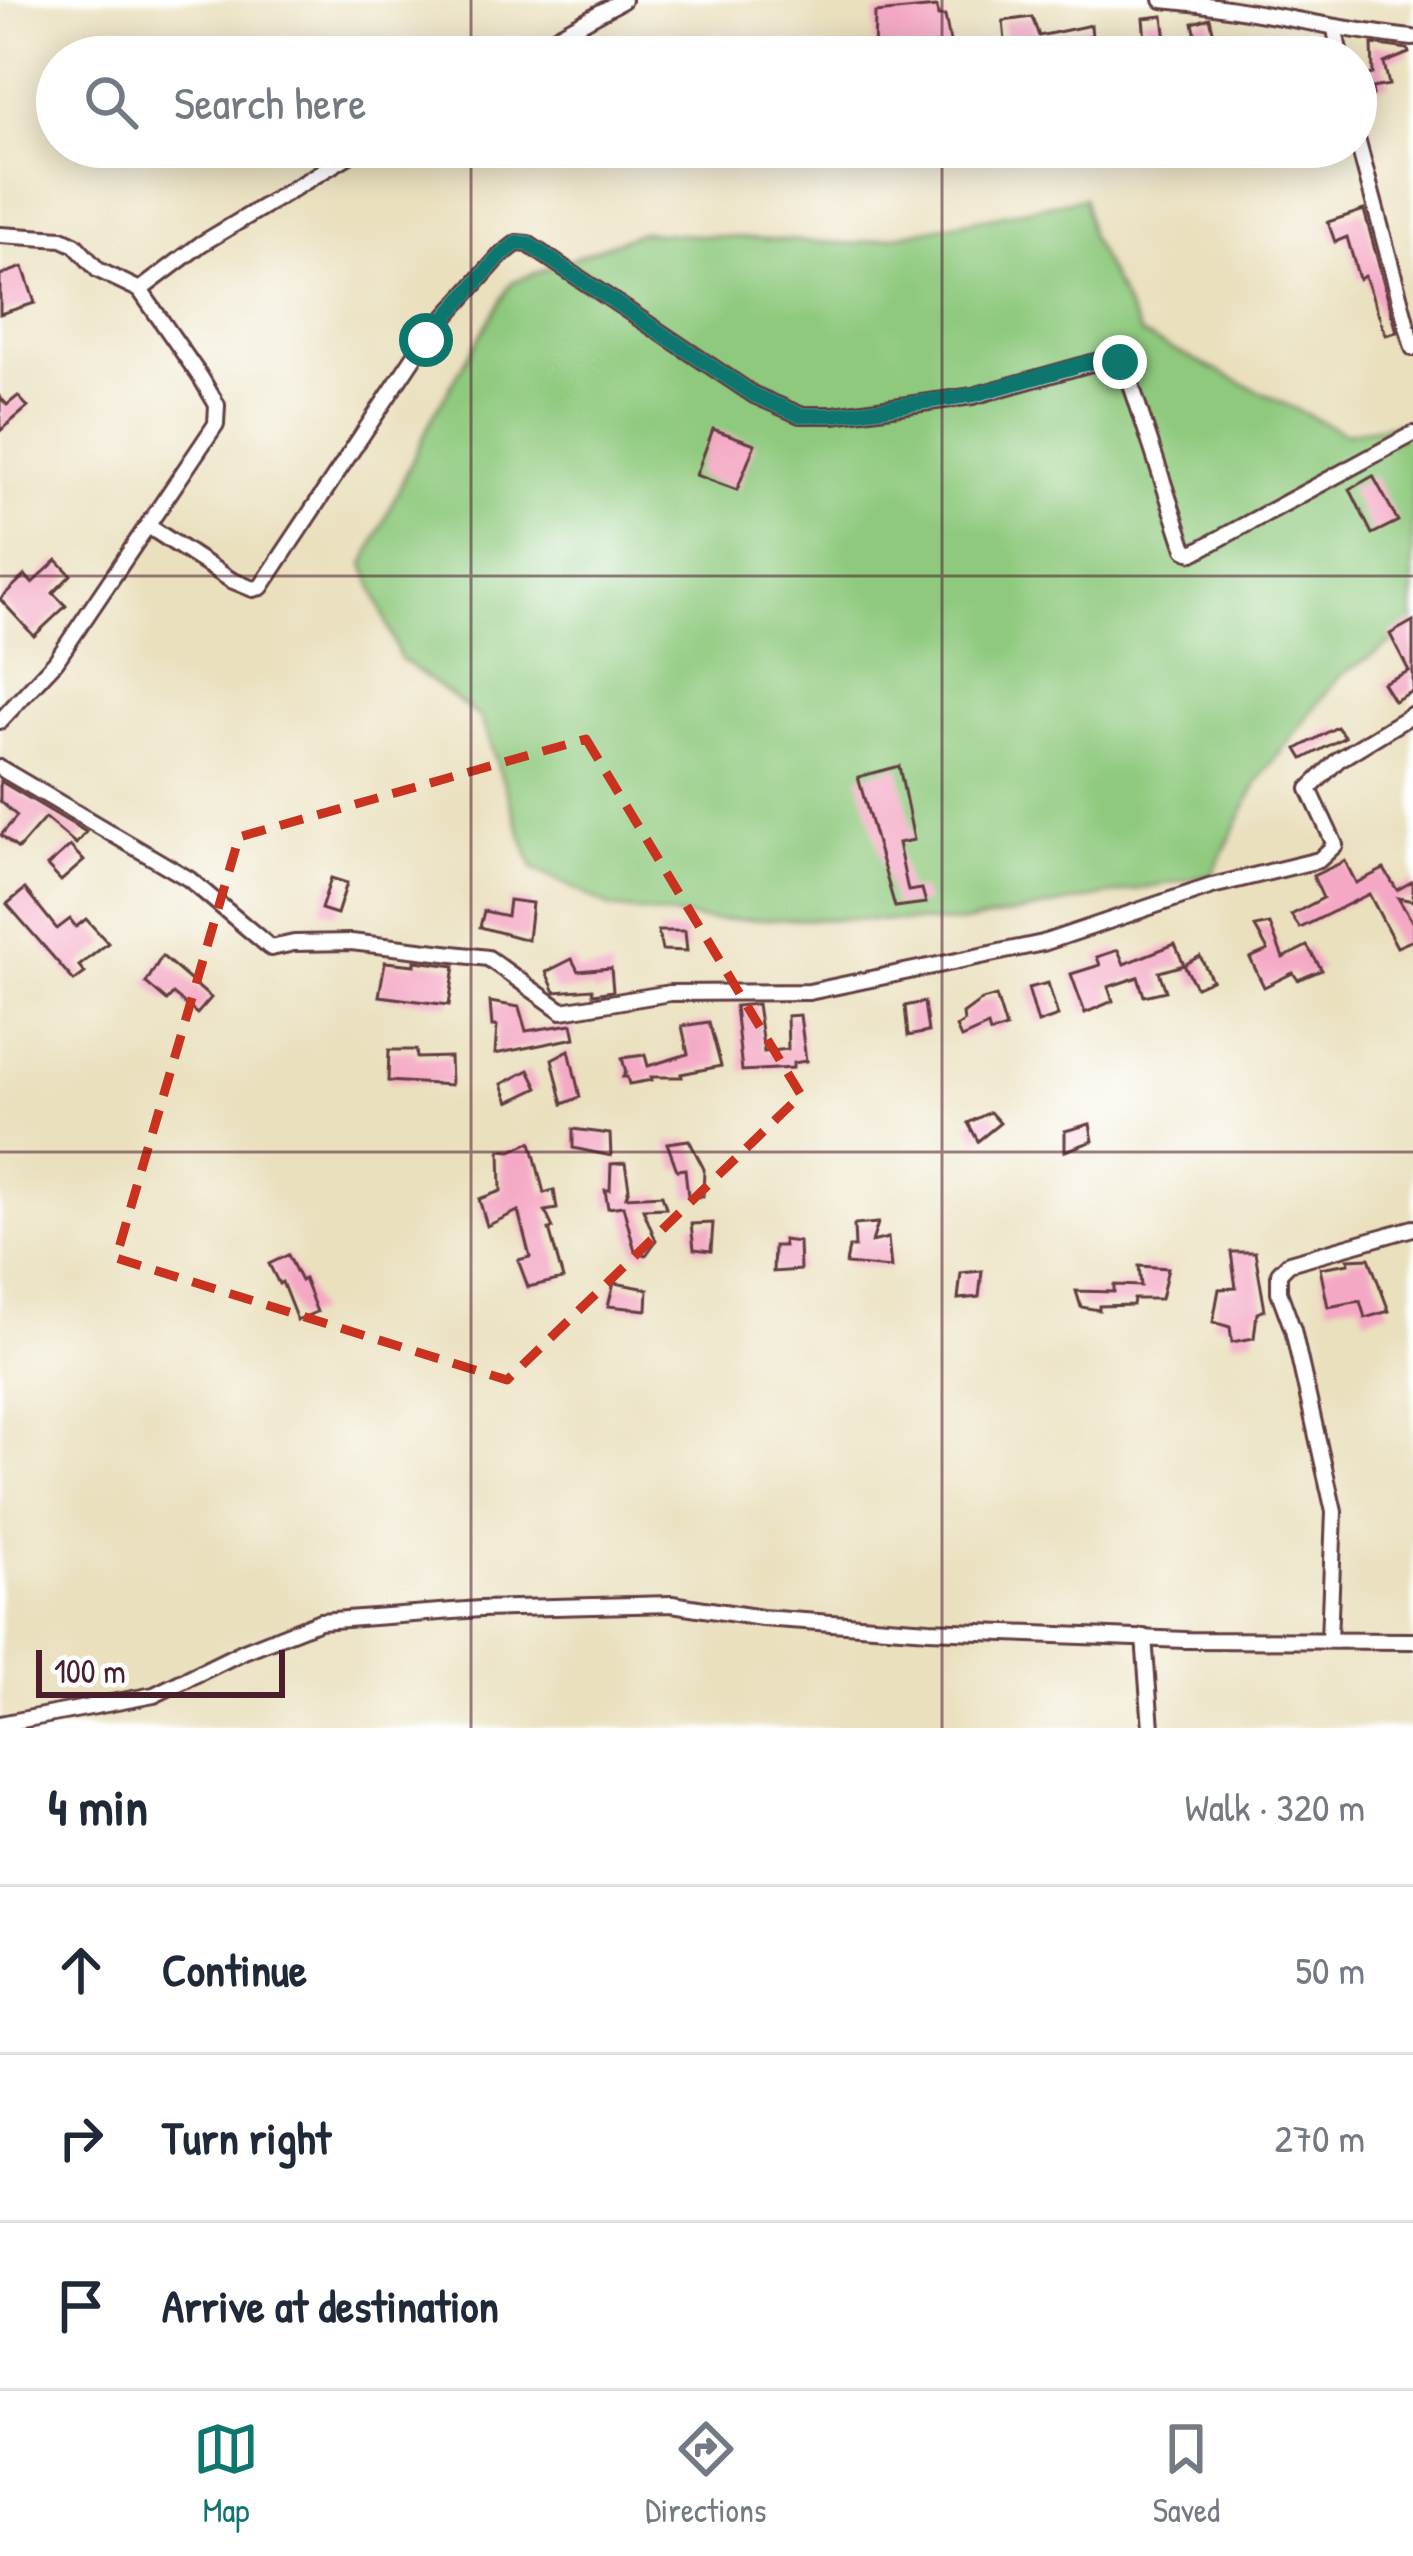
<!DOCTYPE html>
<meta charset="utf-8">
<style>
body{margin:0;font-family:"Patrick Hand",sans-serif;background:#f2f2f3;color:#1f2937}
.scale{position:absolute;left:36px;bottom:30px;width:249px;box-sizing:border-box;padding-left:12px;border:6px solid #4a1f2b;border-top:0;font-size:33px;line-height:42px;white-space:nowrap;color:#4a1f2b;-webkit-text-stroke:9px #fff;paint-order:stroke}
.stop{position:absolute;width:36px;height:36px;margin:-27px;border:9px solid #0f766e;border-radius:50%;background:#fff}
.stop.end{background:#0f766e;border-color:#fff;box-shadow:0 3px 12px #0008}
.list{margin:0;padding:0;list-style:none}
h2{display:flex;justify-content:space-between;align-items:center;height:156px;margin:0;padding:0 48px;font-size:51px}
h2 small{font-size:39px;font-weight:400;color:#747a83}
.list li{display:grid;grid-template-columns:78px 1fr auto;gap:36px;align-items:center;box-sizing:border-box;height:168px;padding:0 48px;border-top:3px solid #e0e1e3}
.list b{display:block;font-size:45px;white-space:nowrap}
.list em{font-size:39px;font-style:normal;color:#747a83}
.icon{flex:none;width:66px;height:66px;fill:none;stroke:currentColor;stroke-width:2;stroke-linecap:round;stroke-linejoin:round}
.map{position:relative;flex:none;width:1413px;height:1728px;overflow:hidden}
.search{position:absolute;background:#fff;box-shadow:0 6px 30px #0003;left:36px;right:36px;top:36px;height:132px;display:flex;align-items:center;gap:30px;box-sizing:border-box;padding:0 42px;border-radius:66px;color:#747a83;font-size:45px}
.sheet{height:660px;background:#fff}
nav{display:flex;justify-content:space-around;align-items:center;box-sizing:border-box;height:168px;border-top:3px solid #e0e1e3;background:#fff;font-size:33px;color:#747a83}
nav a{display:grid;justify-items:center;gap:6px}
nav .on{color:#0f766e}
.map>svg:first-child{display:block}
.green{fill:#8ec97d;stroke:#6c7454;stroke-width:3}
.building{fill:#f4a8c5}
.lines{fill:none;stroke-linecap:round;stroke-linejoin:round}
.minor-casing{stroke:#623c41;stroke-width:20}
.minor{stroke:#fff;stroke-width:14}
.route{stroke:#0f766e;stroke-width:15}
.marked{fill:none;stroke:#c8321e;stroke-width:9;stroke-dasharray:24 15;stroke-linejoin:round}
.grid{fill:none;stroke:#4a1f2b;stroke-width:3;stroke-opacity:0.55}
</style>
<div class="map">
<svg width="1413" height="1728" viewBox="0 0 1413 1728">
<rect width="100%" height="100%" fill="#fff"/>
<filter id="ink" filterUnits="userSpaceOnUse"><feTurbulence type="fractalNoise" baseFrequency=".00833" numOctaves="2"/><feDisplacementMap in="SourceGraphic" scale="24" xChannelSelector="R" yChannelSelector="G"/><feConvolveMatrix kernelMatrix="1 2 1 2 8 2 1 2 1" color-interpolation-filters="sRGB"/></filter>
<filter id="wash" filterUnits="userSpaceOnUse"><feTurbulence type="fractalNoise" baseFrequency=".004" numOctaves="4" result="noise"/><feDisplacementMap in="SourceGraphic" scale="48" xChannelSelector="R" yChannelSelector="G"/><feGaussianBlur stdDeviation="2.7" result="paint"/><feColorMatrix in="noise" values="0 0 0 0 0 0 0 0 0 0 0 0 0 0 0 0 0 1.4 0 .05"/><feComposite in="paint" operator="in"/></filter>
<g filter="url(#wash)">
<rect width="100%" height="100%" fill="#eae0be"/>
<path class="green" d="M1084 198 1090 236 1141 334 1345 433 1413 422V629L1338 677 1258 781 1212 875 964 923 846 919 706 920 612 908 533 868 481 718 400 658 364 564 433 416 512 282 641 232 856 244Z"/>
<g id="blocks">
<g class="building">
<path d="M937 7 938 16H945L953 57H874L875 13Z"/>
<path d="M1163 16 1167 49 1146 51 1143 18Z"/>
<path d="M1032 17 1039 36 1091 25 1093 49 1077 51 1078 57H992L991 43 1005 41 1003 21Z"/>
<path d="M1210 18 1219 57H1175L1173 41 1196 37 1193 23Z"/>
<path d="M1372 44 1408 49 1409 53 1384 63 1389 85 1372 88 1373 95 1356 99V77L1373 74Z"/>
<path d="M1364 210 1397 332 1386 335 1365 276 1359 279 1347 237 1335 242 1328 222Z"/>
<path d="M23 267 35 303 0 314V275Z"/>
<path d="M18 396 28 407 0 431V397L7 405Z"/>
<path d="M713 429 755 444 737 490 696 475Z"/>
<path d="M1373 476 1398 521 1372 534 1350 489Z"/>
<path d="M57 560 71 575 53 593 66 606 34 636 0 599 25 575 32 583Z"/>
<path d="M1413 621V691L1394 701 1383 683 1409 671 1390 634Z"/>
<path d="M1337 727 1345 737 1303 759 1297 749Z"/>
<path d="M899 766 914 840 898 843 908 891 922 889 926 903 895 907 858 777Z"/>
<path d="M0 781 86 832 76 844 45 818 18 849 1 835 17 816 0 801Z"/>
<path d="M70 846 84 861 61 881 47 866Z"/>
<path d="M1345 861 1356 883 1384 869 1397 890 1413 881V901L1398 898 1413 923V940L1397 947 1369 894 1300 928 1291 915 1323 898 1313 876Z"/>
<path d="M331 878 347 883 337 914 321 909Z"/>
<path d="M25 889 57 929 70 919 76 927 86 919 108 943 79 966 85 973 74 981 7 904Z"/>
<path d="M509 900 532 903 528 940 480 927 484 911 507 916Z"/>
<path d="M1270 924 1283 958 1307 946 1322 970 1298 980 1293 973 1264 987 1250 958 1268 950 1255 927Z"/>
<path d="M658 931H685L687 951 662 950Z"/>
<path d="M1175 944 1184 965 1159 972 1166 991 1144 996 1138 977 1108 987 1113 1001 1085 1013 1071 974 1100 965 1097 957 1118 950 1124 964Z"/>
<path d="M162 956 211 998 197 1014 173 994 167 1001 146 983Z"/>
<path d="M1200 956 1212 980 1196 987 1184 965Z"/>
<path d="M572 959 578 971 611 968 613 991 593 994 592 989 555 992 546 972Z"/>
<path d="M415 961 455 966 449 1005 379 996 385 962 415 965Z"/>
<path d="M1048 983 1058 1016 1038 1023 1028 988Z"/>
<path d="M996 996 1006 1028 990 1033 988 1026 961 1038 956 1027 964 1022 963 1014 982 1000Z"/>
<path d="M490 1002 519 1007 526 1031 572 1024 575 1038 495 1054 497 1026H492Z"/>
<path d="M924 1002 928 1032 908 1036 905 1006Z"/>
<path d="M757 1004 764 1052 788 1049 787 1016 800 1015 806 1061 793 1063V1068L742 1071 735 1006Z"/>
<path d="M709 1022 721 1066 681 1074 682 1077H651L652 1080 629 1084 627 1077H623L626 1072 622 1058 645 1055 648 1066 688 1054 682 1026Z"/>
<path d="M389 1050H416L417 1058 450 1057 451 1085 388 1081Z"/>
<path d="M569 1050 580 1097 563 1104 552 1059Z"/>
<path d="M529 1070 538 1088 509 1102 502 1084Z"/>
<path d="M990 1112 1000 1123 978 1141 968 1123Z"/>
<path d="M1090 1124 1093 1141 1065 1151V1131Z"/>
<path d="M573 1129 610 1134 611 1156 573 1148Z"/>
<path d="M689 1140 704 1169 703 1197 688 1196 685 1169 677 1170 667 1143Z"/>
<path d="M531 1142 544 1193 554 1190 557 1209 545 1211 553 1228 549 1229 563 1279 528 1287 518 1260 530 1257 518 1211 487 1226 479 1199 501 1191 500 1150 511 1151Z"/>
<path d="M625 1163 629 1188 626 1197 662 1195 666 1208 643 1209 656 1241 646 1255 635 1251 623 1206 608 1208 605 1190H610L611 1164Z"/>
<path d="M713 1223 711 1251 694 1249 691 1224Z"/>
<path d="M878 1223 872 1242 888 1238 891 1268 846 1264 849 1247H855L854 1225Z"/>
<path d="M783 1240 799 1242 800 1270 773 1272 774 1246H784Z"/>
<path d="M1231 1252H1255L1265 1310 1257 1313 1254 1338 1232 1342 1230 1327 1213 1322 1219 1289 1236 1288Z"/>
<path d="M288 1255 301 1281 304 1279 317 1312 297 1320 282 1282 279 1284 269 1264Z"/>
<path d="M1369 1258 1389 1311 1365 1318 1360 1301 1328 1307 1320 1268 1349 1263 1348 1259Z"/>
<path d="M1139 1266 1168 1268 1161 1299H1134L1133 1305 1099 1306V1310L1081 1307 1076 1291 1114 1292V1285L1141 1286Z"/>
<path d="M982 1271 979 1297 958 1299 961 1273Z"/>
<path d="M614 1283 648 1289 647 1310 608 1306Z"/>
</g>
</g>
</g>
<g filter="url(#ink)">
<use href="#blocks" fill-opacity="0" stroke="#623c41" stroke-width="3"/>
<g class="lines">
<defs>
<g id="minor">
<path d="M1162 0C1247 7 1328 29 1413 38"/>
<path d="M1335 29 1340 57"/>
<path d="M519 57 623 0"/>
<path d="M1356 135 1413 348"/>
<path d="M0 235 62 239 75 245 98 270 140 290"/>
<path d="M148 526 231 580 253 589 261 587 426 339 500 256 517 243 528 244 754 395 800 415H834L973 396 1113 357 1127 372 1185 549 1193 553 1413 434"/>
<path d="M0 721 56 661 216 424 217 405 201 378 140 290 201 244 363 147"/>
<path d="M0 768 189 879 271 948 294 943 351 942 488 958 562 1011 670 993 809 992 1043 943 1212 886 1319 860 1335 845 1309 789 1338 760 1413 714"/>
<path d="M1144 1637 1151 1728"/>
<path d="M1329 1640 1334 1512 1293 1330 1279 1292V1273L1289 1263 1413 1228"/>
<path d="M0 1724 154 1695 244 1651 320 1621 480 1609 672 1604 762 1618 929 1630 1186 1640 1413 1641"/>
</g>
</defs>
<use href="#minor" class="minor-casing"/>
<use href="#minor" class="minor"/>
</g>
</g>
<g class="lines" filter="url(#ink)">
<path class="route" d="M426 340 500 256 517 243 528 244 754 395 800 415H834L973 395 1105 358 1113 357 1120 362"/>
</g>
<path class="marked" d="M586 739 801 1095 507 1380 116 1258 239 837Z"/>
<path class="grid" d="M471 0V57M942 0V57M471 147V1728M942 147V1728M0 576H1413M0 1152H1413"/>
</svg>
<div class="scale">100 m</div>
<div class="stop" style="left:426px;top:340px"></div>
<div class="stop end" style="left:1120px;top:362px"></div>
<div class="search"><svg class="icon" aria-label="search" viewBox="0 0 24 24"><circle cx="10" cy="10" r="6"/><path d="M15 15l6 6"/></svg>Search here</div>
</div>
<section class="sheet">
<h2>4 min<small>Walk · 320 m</small></h2>
<ul class="list">
<li><svg class="icon" aria-label="ahead" viewBox="0 0 24 24"><path d="M12 20V5M6 11l6-6 6 6"/></svg><div><b>Continue</b></div><em>50 m</em></li>
<li><svg class="icon" aria-label="right" viewBox="0 0 24 24"><path d="M7 20v-9h11M14 6l5 5-5 5"/></svg><div><b>Turn right</b></div><em>270 m</em></li>
<li><svg class="icon" aria-label="arrive" viewBox="0 0 24 24"><path d="M6 21V4h12l-3 4 3 4H6"/></svg><div><b>Arrive at destination</b></div></li>
</ul>
</section>
<nav>
<a class="on"><svg class="icon" aria-label="map" viewBox="0 0 24 24"><path d="M3 6l6-2 6 2 6-2v14l-6 2-6-2-6 2zM9 4v14M15 6v14"/></svg>Map</a>
<a><svg class="icon" aria-label="directions" viewBox="0 0 24 24"><path d="M12 3l9 9-9 9-9-9zM9 14v-3h6M13 9l2 2-2 2"/></svg>Directions</a>
<a><svg class="icon" aria-label="saved" viewBox="0 0 24 24"><path d="M7 4h10v16l-5-4-5 4z"/></svg>Saved</a>
</nav>
